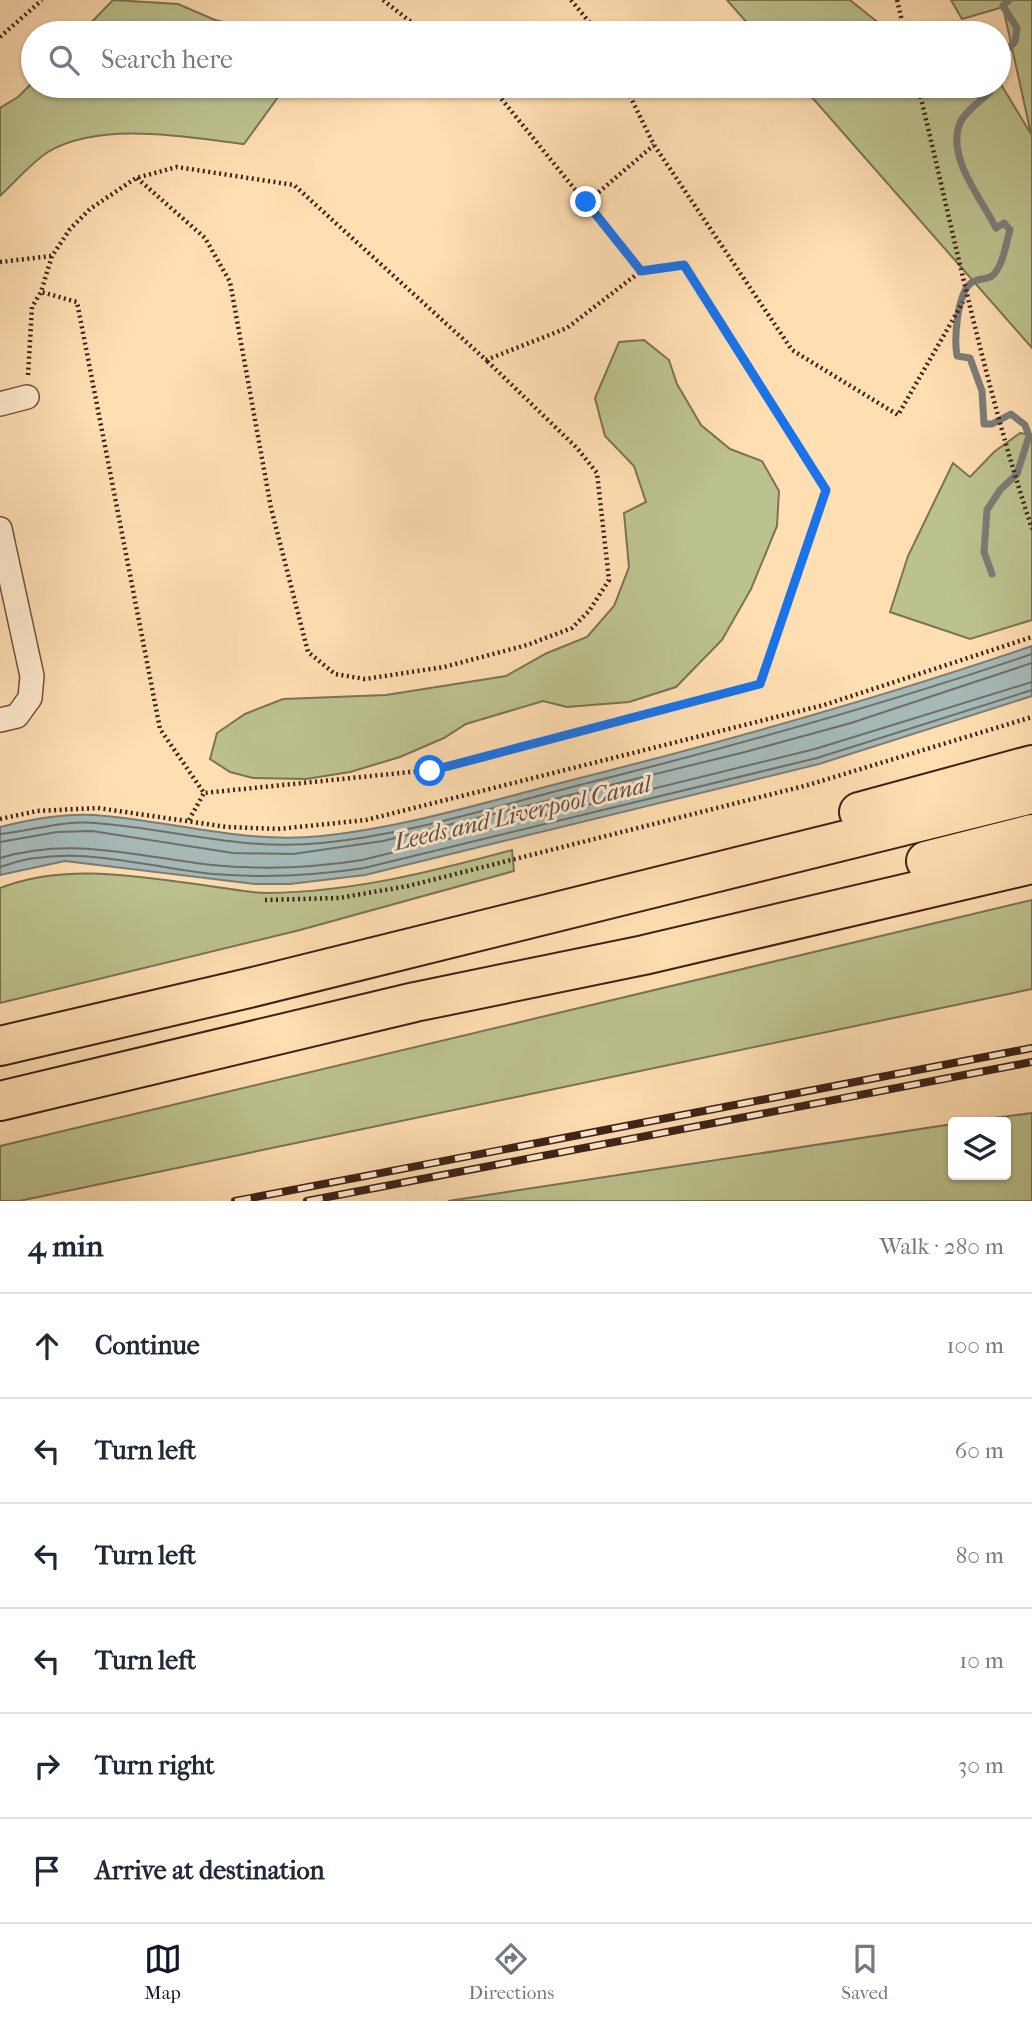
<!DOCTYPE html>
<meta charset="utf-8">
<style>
body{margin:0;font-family:"IM FELL French Canon",serif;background:#f2f2f3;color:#1f2937}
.controls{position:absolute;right:21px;bottom:21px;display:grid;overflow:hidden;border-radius:7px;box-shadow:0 2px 5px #0004}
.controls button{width:63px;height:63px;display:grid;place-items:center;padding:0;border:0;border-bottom:2px solid #e0e1e3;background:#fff;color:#1f2937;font:35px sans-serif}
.stop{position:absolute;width:21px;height:21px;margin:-16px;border:5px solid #1a73e8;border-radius:50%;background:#fff}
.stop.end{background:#1a73e8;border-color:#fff;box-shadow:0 2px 7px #0008}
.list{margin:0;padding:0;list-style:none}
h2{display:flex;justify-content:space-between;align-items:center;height:91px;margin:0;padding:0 28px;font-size:30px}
h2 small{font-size:23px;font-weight:400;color:#747a83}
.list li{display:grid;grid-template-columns:46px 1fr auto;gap:21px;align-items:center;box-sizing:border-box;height:105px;padding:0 28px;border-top:2px solid #e0e1e3}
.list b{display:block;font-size:26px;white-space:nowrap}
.list em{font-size:23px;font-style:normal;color:#747a83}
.icon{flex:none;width:38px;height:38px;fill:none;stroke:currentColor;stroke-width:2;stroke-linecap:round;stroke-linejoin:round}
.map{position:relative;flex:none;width:1032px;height:1201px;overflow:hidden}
.search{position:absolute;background:#fff;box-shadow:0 2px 5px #0004;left:21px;right:21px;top:21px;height:77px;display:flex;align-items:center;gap:18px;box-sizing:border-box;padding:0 24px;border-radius:38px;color:#747a83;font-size:26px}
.sheet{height:721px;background:#fff}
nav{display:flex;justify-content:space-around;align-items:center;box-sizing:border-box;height:98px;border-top:2px solid #e0e1e3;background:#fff;font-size:19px;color:#747a83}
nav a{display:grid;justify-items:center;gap:4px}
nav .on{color:#111827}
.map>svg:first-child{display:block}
.green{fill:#bcc28f;stroke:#7c7254;stroke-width:2}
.water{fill:#a5b9b7;stroke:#7b7d78;stroke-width:2}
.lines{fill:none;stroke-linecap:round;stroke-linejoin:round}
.shore{stroke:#716e68;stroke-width:2}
.stream{stroke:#7b7d78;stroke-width:7}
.minor-casing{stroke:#6e513f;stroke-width:26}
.motorway-casing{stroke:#3d2219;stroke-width:42}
.path{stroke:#3d2219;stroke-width:4.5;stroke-dasharray:2 3.5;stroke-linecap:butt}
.minor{stroke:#ffeacd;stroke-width:23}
.motorway{stroke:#ffdeb2;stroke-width:38}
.rail-casing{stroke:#3d2219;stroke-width:8}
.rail{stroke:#ffeacd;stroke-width:5;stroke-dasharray:16;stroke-linecap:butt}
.route{stroke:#1a73e8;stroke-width:9}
.labels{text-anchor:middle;stroke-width:6;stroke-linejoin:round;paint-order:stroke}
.water-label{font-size:24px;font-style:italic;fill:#5c4f48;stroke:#ffeacd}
</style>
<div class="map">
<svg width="1032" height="1201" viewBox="0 0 1032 1201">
<rect width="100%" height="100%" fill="#ffdeb2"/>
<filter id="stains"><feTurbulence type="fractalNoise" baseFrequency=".00286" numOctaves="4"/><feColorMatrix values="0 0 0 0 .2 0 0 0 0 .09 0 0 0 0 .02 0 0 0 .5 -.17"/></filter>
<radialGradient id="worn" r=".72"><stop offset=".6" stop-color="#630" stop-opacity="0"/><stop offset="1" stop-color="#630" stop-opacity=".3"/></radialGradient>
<g class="green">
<path d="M113 0 178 4 215 20 271 33H81Z"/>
<path d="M727 0H850L891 33H756Z"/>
<path d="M951 0H1032V348L802 86H999V81L1031 134 1003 7 962 19Z"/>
<path d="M33 82V86H286L244 144C186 137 100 121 48 152 31 163 15 182 0 196V108L18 97Z"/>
<path d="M644 340 669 360 677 384 701 425 730 449 762 461 779 491 777 526 751 589 722 640 676 687 629 702 567 707 543 701 466 724 444 738 400 757 350 772 306 779 253 778 230 772 210 759 217 733 245 714 283 699 386 695 506 676 547 653 587 637 614 606 629 567 624 513 646 502 634 466 605 436 595 398 619 342Z"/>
<path d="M1020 433 1032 435V620L970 639 890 612 908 556 953 463 970 477 994 452Z"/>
<path d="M512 850 514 871 300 930 0 1003V888C67 862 140 877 209 886 228 888 248 893 267 893 352 892 431 872 512 850Z"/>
<path d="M1032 900V989L19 1201H0V1146Z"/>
<path d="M1032 1113V1201H448L953 1124V1175H1006V1122H964Z"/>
</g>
<path class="water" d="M1032 646V696L819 764 365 875 290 884H255L65 861 0 875V827C31 819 63 813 95 815 173 821 242 844 322 836 406 827 490 801 572 780 727 741 880 698 1032 646Z"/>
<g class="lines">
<g class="shore">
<path d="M0 834C32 831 62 820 95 823 174 829 240 851 322 843 406 835 490 808 572 787 727 748 880 706 1032 654"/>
<path d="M0 842 57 832 92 831 233 853 293 854 383 841 745 752 851 723 1032 663"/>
<path d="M0 858C74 836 138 857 212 865 263 870 312 868 362 860L815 749 1032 682"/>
<path d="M0 867C69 841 143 867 213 874 264 878 313 876 364 868L817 758 1032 690"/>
</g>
<g class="stream">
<path d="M999 57 1015 42 1017 28 1003 6 1009 0"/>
<path d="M991 86 990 92C981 101 965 111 960 123 946 157 981 198 996 228L1004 223 1010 230C1006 243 1003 267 992 276 986 280 977 278 971 283 957 294 954 339 957 356L970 358 982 391 984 424H992L1011 414 1025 425 1029 436 1017 474 1000 490 987 510 984 552 992 574"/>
</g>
<defs>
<g id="minor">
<path d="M0 404 27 397"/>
<path d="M0 529 32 676 30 698 17 716 0 720"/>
</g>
<g id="motorway">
<path d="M859 812 1032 765"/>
<path d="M926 861 1032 834"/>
<path d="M0 1046 249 988 1032 794"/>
<path d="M0 1101 415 1002 644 955 1032 864"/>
</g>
</defs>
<use href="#minor" class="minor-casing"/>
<use href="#motorway" class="motorway-casing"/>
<g class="path">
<path d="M383 0 425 33"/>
<path d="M571 0 598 33"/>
<path d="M897 0 905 33"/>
<path d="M0 37 42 0"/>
<path d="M491 86 641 271"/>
<path d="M625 86 654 145 792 350 898 415 963 302"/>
<path d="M918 86C954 235 984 383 1032 529"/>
<path d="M137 178 205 238 230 282 271 508 308 652 335 674 365 679 444 667 527 645 572 628 589 611 609 580 597 473 577 448 486 360"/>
<path d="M586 203 654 145"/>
<path d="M0 262 52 256"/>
<path d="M28 375 32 307 41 292 52 256 70 229 90 209 136 178 177 167 294 185 486 360 567 328 641 271 684 265 826 490 760 684 430 770 204 793 160 729 77 302 41 292"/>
<path d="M0 819 37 811 98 808 227 827 278 829 366 820 824 705 1032 637"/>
<path d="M189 820 204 793"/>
<path d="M265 900 339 898 408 886 808 785 1032 717"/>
</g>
<use href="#minor" class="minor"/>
<use href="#motorway" class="motorway"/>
<defs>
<g id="rail">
<path d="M235 1201 1032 1048"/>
<path d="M307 1201 1032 1062"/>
</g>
</defs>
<use href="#rail" class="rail-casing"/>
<use href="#rail" class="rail"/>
</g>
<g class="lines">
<path class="route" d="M430 771 760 684 826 490 684 265 641 271 586 202"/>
</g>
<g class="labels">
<g class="water-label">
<text transform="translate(522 813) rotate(-13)" y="8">Leeds and Liverpool Canal</text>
</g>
</g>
<rect width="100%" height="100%" filter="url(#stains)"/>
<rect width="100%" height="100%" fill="url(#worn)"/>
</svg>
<div class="controls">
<button><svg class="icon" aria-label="layers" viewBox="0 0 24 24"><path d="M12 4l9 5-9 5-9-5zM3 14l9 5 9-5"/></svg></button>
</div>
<div class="stop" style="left:430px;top:771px"></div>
<div class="stop end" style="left:586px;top:202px"></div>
<div class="search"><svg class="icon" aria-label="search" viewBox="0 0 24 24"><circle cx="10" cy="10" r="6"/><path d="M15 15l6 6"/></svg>Search here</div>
</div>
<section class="sheet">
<h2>4 min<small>Walk · 280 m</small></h2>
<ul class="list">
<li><svg class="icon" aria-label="ahead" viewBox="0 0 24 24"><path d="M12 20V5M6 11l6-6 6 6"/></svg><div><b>Continue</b></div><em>100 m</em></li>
<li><svg class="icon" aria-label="left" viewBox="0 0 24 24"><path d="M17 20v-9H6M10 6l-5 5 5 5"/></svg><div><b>Turn left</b></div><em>60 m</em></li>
<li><svg class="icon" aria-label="left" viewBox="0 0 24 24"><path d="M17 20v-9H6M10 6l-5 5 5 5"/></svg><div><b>Turn left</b></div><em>80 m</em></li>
<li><svg class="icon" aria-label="left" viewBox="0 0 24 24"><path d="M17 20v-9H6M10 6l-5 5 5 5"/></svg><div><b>Turn left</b></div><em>10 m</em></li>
<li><svg class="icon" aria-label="right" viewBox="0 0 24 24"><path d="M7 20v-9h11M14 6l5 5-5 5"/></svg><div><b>Turn right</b></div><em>30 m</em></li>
<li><svg class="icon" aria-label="arrive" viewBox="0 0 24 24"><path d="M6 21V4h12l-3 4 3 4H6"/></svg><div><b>Arrive at destination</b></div></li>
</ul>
</section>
<nav>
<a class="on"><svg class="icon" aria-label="map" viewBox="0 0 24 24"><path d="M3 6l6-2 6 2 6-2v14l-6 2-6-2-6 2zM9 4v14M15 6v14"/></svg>Map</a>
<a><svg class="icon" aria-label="directions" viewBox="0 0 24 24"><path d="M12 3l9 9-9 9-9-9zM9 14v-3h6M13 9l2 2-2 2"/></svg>Directions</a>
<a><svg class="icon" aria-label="saved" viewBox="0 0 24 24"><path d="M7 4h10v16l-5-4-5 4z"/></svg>Saved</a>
</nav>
